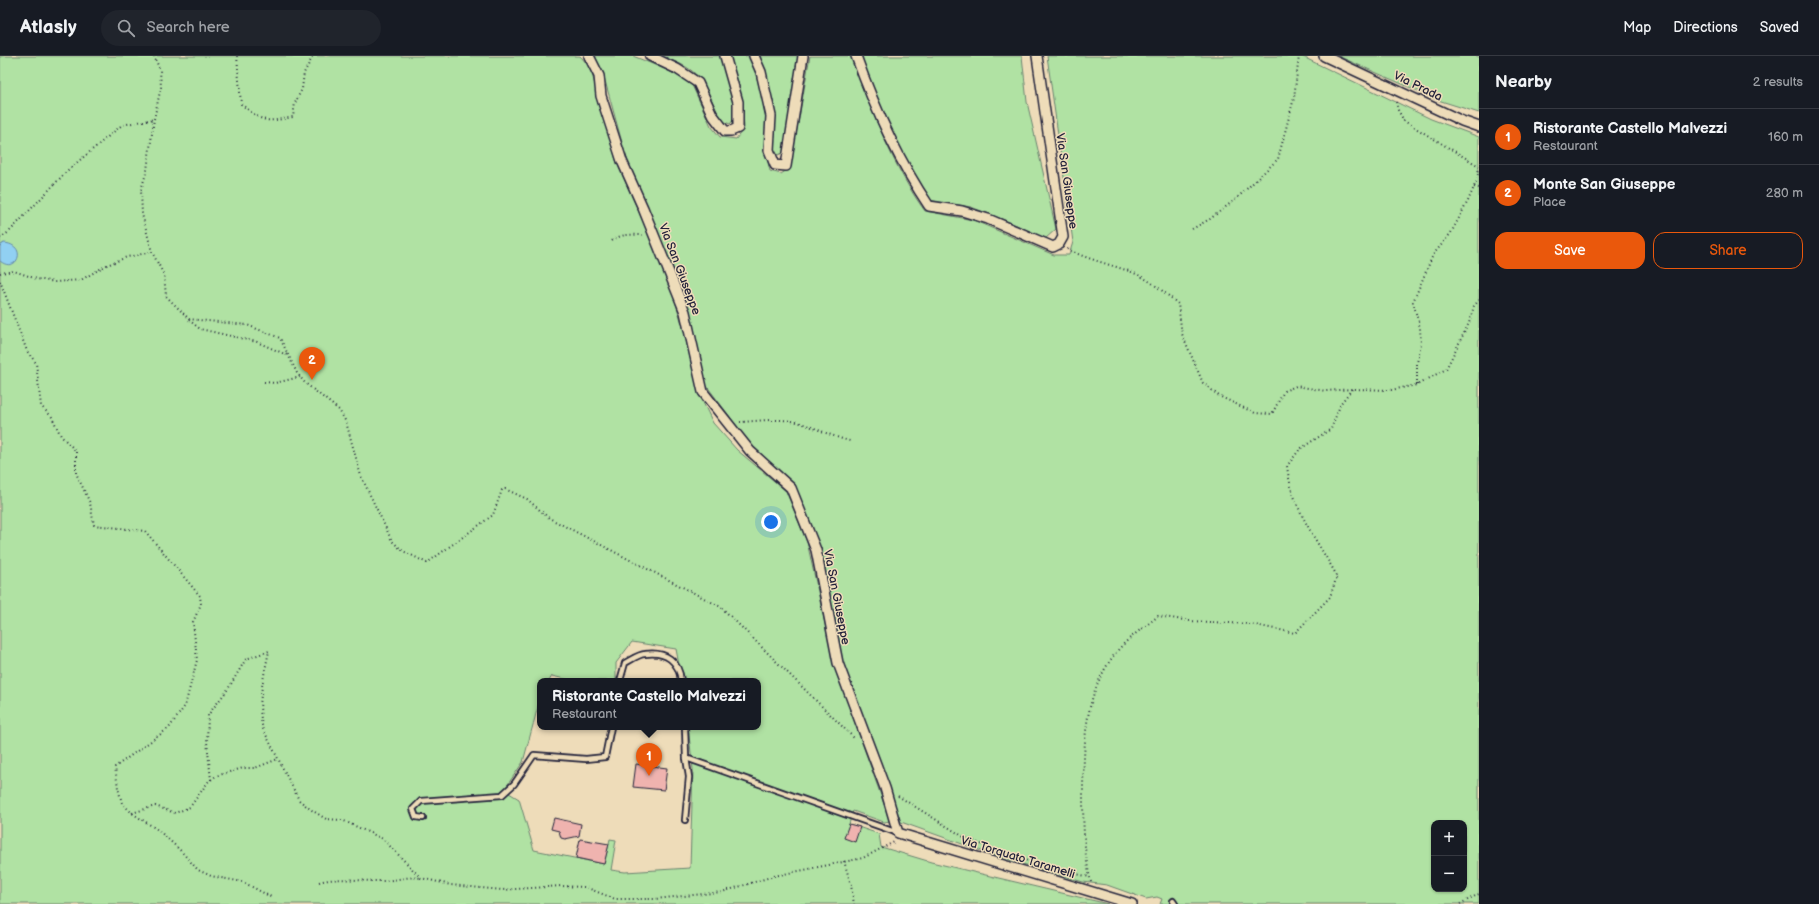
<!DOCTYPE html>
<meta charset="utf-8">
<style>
body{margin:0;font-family:"Balsamiq Sans",sans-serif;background:#20242c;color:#f1f3f6}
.controls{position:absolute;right:12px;bottom:12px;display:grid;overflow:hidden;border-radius:8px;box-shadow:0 1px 3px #0004}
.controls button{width:36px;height:36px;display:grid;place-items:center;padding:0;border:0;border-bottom:1px solid #363941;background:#171b24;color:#f1f3f6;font:20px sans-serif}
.you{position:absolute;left:771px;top:466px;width:14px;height:14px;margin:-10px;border:3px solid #fff;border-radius:50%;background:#1a73e8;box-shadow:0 0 0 6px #1a73e833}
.badge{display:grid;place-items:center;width:26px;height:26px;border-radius:50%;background:#ea580c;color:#fff;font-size:13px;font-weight:700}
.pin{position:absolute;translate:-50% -33px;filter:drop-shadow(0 1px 2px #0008)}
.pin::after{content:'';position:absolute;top:21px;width:14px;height:12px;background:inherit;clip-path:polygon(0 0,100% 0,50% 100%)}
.popup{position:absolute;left:537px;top:622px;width:224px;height:52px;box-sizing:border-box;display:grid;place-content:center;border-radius:8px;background:#171b24;filter:drop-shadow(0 1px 3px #0005);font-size:13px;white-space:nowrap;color:#9ea1a6}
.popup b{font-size:15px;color:#f1f3f6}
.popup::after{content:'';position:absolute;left:50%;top:100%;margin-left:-8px;border:8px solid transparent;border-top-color:#171b24}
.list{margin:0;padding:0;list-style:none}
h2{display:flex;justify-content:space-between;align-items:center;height:52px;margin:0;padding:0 16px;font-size:17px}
h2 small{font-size:13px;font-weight:400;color:#9ea1a6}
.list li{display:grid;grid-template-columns:26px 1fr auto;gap:12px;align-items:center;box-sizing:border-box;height:56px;padding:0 16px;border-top:1px solid #363941}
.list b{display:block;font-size:15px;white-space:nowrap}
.list p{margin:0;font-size:13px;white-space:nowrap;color:#9ea1a6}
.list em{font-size:13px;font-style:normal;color:#9ea1a6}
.actions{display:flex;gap:8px;padding:12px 16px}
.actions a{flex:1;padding:9px 0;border:1px solid #ea580c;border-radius:12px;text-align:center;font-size:14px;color:#ea580c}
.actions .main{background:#ea580c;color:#fff}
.icon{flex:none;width:22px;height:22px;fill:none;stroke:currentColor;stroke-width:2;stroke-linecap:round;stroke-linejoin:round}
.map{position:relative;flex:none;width:1479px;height:848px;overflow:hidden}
header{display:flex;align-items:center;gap:24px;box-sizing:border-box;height:56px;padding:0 20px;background:#171b24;border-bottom:1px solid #363941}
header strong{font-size:19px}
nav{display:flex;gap:22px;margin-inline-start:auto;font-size:14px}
.search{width:280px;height:36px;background:#20242c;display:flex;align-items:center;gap:10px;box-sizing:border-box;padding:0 14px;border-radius:22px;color:#9ea1a6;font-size:15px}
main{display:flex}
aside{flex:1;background:#171b24}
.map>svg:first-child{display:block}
.green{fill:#b0e2a3;stroke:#69826f;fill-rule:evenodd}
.water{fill:#91d0f2;stroke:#658aa9}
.building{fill:#efb3af;stroke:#22223b}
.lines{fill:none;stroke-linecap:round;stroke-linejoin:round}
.service-casing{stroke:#22223b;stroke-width:8}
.minor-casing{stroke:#22223b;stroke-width:12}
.path{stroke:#22223b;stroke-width:2;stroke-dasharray:1 3;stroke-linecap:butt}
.service{stroke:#eedcb9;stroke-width:4.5}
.minor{stroke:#eedcb9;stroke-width:9}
.labels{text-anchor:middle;stroke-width:3;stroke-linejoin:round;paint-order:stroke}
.street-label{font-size:12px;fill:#22223b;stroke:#eedcb9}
</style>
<header>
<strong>Atlasly</strong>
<div class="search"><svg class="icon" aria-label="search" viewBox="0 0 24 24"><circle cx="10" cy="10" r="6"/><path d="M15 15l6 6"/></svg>Search here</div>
<nav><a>Map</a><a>Directions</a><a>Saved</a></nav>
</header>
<main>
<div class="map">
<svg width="1479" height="848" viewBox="0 0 1479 848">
<rect width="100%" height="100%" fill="#eedcb9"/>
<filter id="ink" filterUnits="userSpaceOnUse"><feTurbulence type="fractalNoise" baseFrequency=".025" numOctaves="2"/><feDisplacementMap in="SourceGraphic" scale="8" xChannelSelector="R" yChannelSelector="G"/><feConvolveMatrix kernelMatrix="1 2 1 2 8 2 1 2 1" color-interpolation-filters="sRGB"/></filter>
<g filter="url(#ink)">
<g class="green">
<path d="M0 0H580L590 11 616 104 668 222 683 271 698 336 713 367 737 394 786 435 807 486 834 608 890 765 884 766 853 755 849 768 879 778 881 791 931 806 1108 848H0V205L4 187 0 190ZM632 586 676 593 682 625H758V671H688L693 713 690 812 625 816 611 814 616 784 610 783 604 808 534 794 519 743 504 734 523 706 540 643V625H549L552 620 574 625H616V607Z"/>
<path d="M592 0H633L667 14 691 27 711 70 720 81 736 83 744 72C743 47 737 23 728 0H751L766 56 765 94 770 115 781 118 790 112 810 0H853C868 49 895 115 925 155L973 164 1054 199H1069L1073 186 1047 0H1301L1431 63 1479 81V848H1160L1162 843 1157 841 1146 843 1107 829 1083 826 993 799 901 766 842 603 820 493 794 429 752 390 706 329 688 254 626 101 604 21ZM1434 767H1464V833H1434Z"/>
<path d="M660 0H721L734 48 735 62 730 68 722 65C712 47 705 21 686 11 678 6 668 3 660 0Z"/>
<path d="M757 0H799L785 96 778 99 773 91Z"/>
<path d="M859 0H1022L1027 46 1056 173 1045 183 1012 167 971 151 929 144C901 98 876 51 859 0Z"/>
<path d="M1338 0H1479V57L1441 45Z"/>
</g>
<path class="water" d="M4 187C29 189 17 219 0 205V190Z"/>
<g class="building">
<path d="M636 708 667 712 664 734 633 731Z"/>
<path d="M554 762 581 768 579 780 565 783 561 782 559 775 551 773Z"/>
<path d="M849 768 860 771 855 786 844 782Z"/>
<path d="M580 783 609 788 604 808 576 802Z"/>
</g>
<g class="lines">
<defs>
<g id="service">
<path d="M620 625 625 607C631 604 639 598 645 598 666 595 679 605 681 625"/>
<path d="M685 671 686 702 898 777"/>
<path d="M423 762 416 761 413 753 421 745 502 739 514 728 534 699 586 703 605 701 611 671"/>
<path d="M685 764 689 721 686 702"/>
<path d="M1173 845 1175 848"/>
</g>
<g id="minor">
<path d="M589 0 599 20 601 40 622 105 643 152 685 256 703 336 750 395 791 432 816 494 838 607 885 732 898 777 1132 848"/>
<path d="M650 0 677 13 698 27 712 58 725 75H731L738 72V46L725 0"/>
<path d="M754 0 761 16 771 60 769 94 775 109 786 110 803 0"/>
<path d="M856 0C875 53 898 104 929 150L962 155 988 163 1053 191 1059 188 1063 181 1037 0"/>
<path d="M1324 0 1462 65 1479 71"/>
</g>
</defs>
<use href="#service" class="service-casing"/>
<use href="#minor" class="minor-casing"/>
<g class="path">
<path d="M154 0 160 14 161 31 154 63 147 114 141 134 142 158 152 196 164 219 166 240 189 263 247 269 280 282 297 317 305 327 339 354 346 366 361 420 392 485 403 495 427 507 493 459 502 434 505 433 527 443 549 462 721 551 855 683"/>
<path d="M237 0 241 48C263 66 264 67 293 61L295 47 302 33 304 17 313 0"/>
<path d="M1396 46 1398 54 1404 65 1479 110"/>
<path d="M1474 131 1479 132"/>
<path d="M1192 173 1210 163 1236 143 1278 103 1294 42 1299 0"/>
<path d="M0 182 9 176 68 114 122 69 154 63"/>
<path d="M612 185C621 177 632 179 643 179"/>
<path d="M1067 193C1087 203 1108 208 1129 215 1148 222 1163 235 1178 248L1182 278 1203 327 1219 340 1238 349 1255 357 1272 358 1284 335 1296 330 1326 335 1352 333"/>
<path d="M0 217 14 215 37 223 55 226 81 224 107 209 127 201 152 196"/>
<path d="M0 225 27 295 36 307 41 350 52 361 61 380 76 395V417L90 447 94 469 145 475 200 540 201 548 193 566 197 604 185 650 169 672 115 711 118 732 122 747 132 757 158 774 179 793 198 814 211 820 243 826 273 842"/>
<path d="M189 264 200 273 257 286 287 299"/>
<path d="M264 326 275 327 300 321"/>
<path d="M1417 329V307L1421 288 1420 272 1413 246 1433 199 1451 177 1468 145 1477 124 1479 111"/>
<path d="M740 366C758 365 779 362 797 366 815 371 832 381 850 385"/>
<path d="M211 724 207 686 208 659 228 633 246 603 269 595C264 620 256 648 263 673L299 744 310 753 326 763 342 764 383 783 421 822 451 829 502 834 561 830 585 831 615 843H655L722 836 774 820 863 802 894 786"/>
<path d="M898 740 964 781 1002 797 1041 809"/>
<path d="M132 757 155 750 175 757 190 751 208 726 216 720 243 712H255L278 703"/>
<path d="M844 805 851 829 854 848"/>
<path d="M1063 815 1090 821"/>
<path d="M319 826C340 820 362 826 384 825 397 824 408 820 421 822"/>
<path d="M1091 826C1083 795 1083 761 1083 729 1085 678 1084 636 1118 594 1129 581 1145 571 1158 560L1190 565 1250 568 1295 577 1330 541 1337 520C1317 484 1292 453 1287 410L1300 393 1331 373 1341 347 1352 333 1391 334 1406 331 1417 329 1446 313 1469 267 1474 250 1479 244"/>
<path d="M1460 848 1479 838"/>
</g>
<use href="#service" class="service"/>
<use href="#minor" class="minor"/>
</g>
</g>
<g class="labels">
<g class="street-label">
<text transform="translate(1418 30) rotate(26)" y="4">Via Prada</text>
<text transform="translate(1067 125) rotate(82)" y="4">Via San Giuseppe</text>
<text transform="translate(680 213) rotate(69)" y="4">Via San Giuseppe</text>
<text transform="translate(837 541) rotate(79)" y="4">Via San Giuseppe</text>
<text transform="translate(1018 801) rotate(17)" y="4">Via Torquato Taramelli</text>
</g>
</g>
</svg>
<div class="controls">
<button>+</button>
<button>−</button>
</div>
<div class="you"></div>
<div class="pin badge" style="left:649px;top:720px">1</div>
<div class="popup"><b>Ristorante Castello Malvezzi</b>Restaurant</div>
<div class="pin badge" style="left:312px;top:324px">2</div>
</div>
<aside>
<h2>Nearby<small>2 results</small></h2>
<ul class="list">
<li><span class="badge">1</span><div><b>Ristorante Castello Malvezzi</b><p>Restaurant</p></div><em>160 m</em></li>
<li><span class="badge">2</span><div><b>Monte San Giuseppe</b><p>Place</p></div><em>280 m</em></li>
</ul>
<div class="actions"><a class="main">Save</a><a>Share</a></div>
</aside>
</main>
